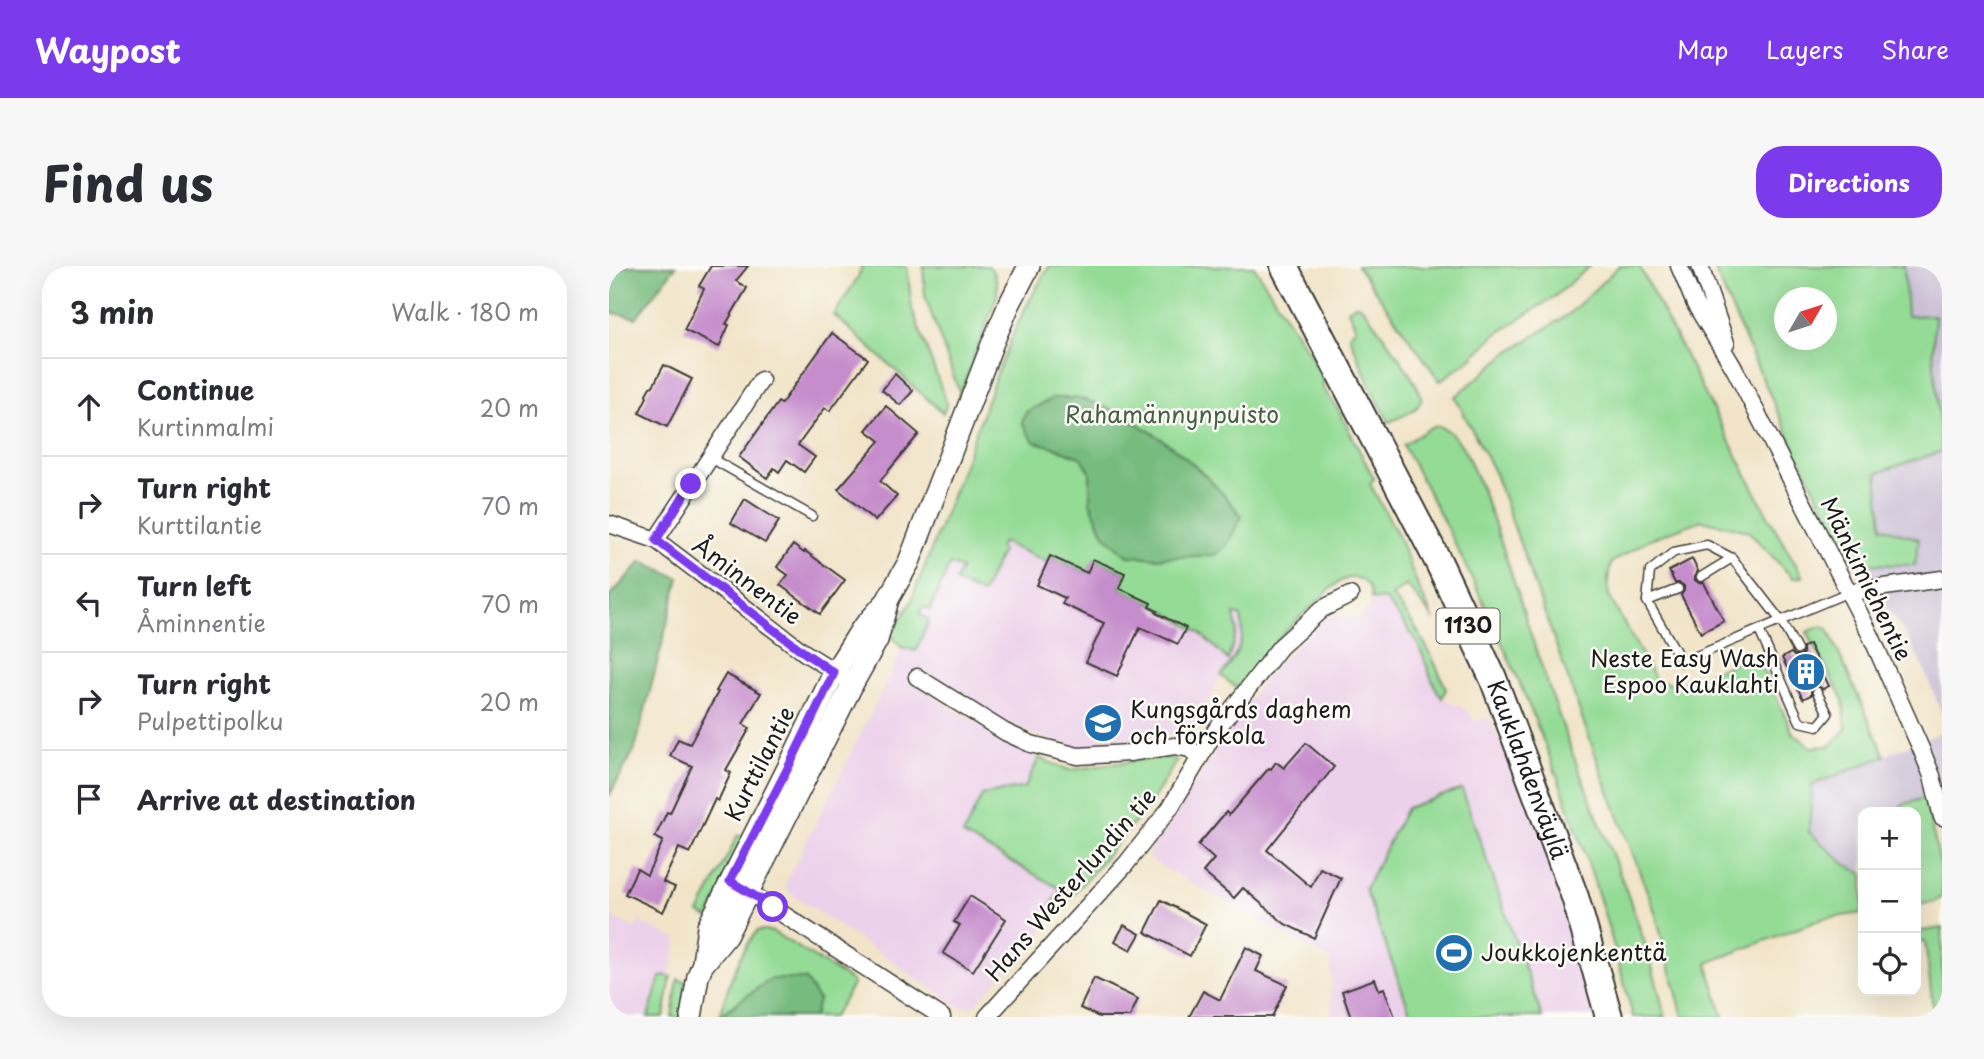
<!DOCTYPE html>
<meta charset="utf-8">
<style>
body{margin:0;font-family:"Playpen Sans",sans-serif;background:#f7f7f7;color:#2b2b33}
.controls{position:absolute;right:21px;bottom:21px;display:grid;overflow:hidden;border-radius:14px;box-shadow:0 7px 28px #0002}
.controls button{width:63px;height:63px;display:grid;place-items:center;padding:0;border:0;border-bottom:2px solid #e1e1e2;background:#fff;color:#2b2b33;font:35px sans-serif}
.compass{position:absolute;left:1165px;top:21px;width:63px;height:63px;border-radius:50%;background:#fff;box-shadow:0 7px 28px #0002;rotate:51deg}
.stop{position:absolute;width:21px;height:21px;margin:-16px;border:5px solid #7c3aed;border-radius:50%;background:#fff}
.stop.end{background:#7c3aed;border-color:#fff;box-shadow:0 2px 7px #0008}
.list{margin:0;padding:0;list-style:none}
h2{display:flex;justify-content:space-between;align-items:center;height:91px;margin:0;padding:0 28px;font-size:30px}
h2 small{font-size:23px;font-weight:400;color:#7c7c81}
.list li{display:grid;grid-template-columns:46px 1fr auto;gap:21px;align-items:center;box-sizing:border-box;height:98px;padding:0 28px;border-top:2px solid #e1e1e2}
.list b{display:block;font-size:26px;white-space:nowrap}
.list p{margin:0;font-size:23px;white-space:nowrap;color:#7c7c81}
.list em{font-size:23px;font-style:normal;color:#7c7c81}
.icon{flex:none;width:38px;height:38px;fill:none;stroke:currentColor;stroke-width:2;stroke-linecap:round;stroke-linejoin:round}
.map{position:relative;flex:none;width:1333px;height:751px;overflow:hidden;border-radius:28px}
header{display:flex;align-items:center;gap:42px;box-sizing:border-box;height:98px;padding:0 35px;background:#7c3aed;color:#fff}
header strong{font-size:33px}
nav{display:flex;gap:38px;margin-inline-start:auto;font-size:24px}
.intro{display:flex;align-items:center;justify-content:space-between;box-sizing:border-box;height:168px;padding:0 42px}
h1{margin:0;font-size:49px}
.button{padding:18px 32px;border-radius:28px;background:#7c3aed;color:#fff;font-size:24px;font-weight:700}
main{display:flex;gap:42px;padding:0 42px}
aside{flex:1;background:#fff;border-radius:28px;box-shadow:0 7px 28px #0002}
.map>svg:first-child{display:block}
.built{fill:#ecd1ea}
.industrial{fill:#cbbfd5;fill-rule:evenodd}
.green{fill:#94dc96;stroke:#587c59;stroke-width:2;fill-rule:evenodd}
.forest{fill:#77bc7f;stroke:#4a6c4e;stroke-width:2}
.building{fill:#c68dcc}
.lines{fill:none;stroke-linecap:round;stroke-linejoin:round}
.service-casing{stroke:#3c3a36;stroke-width:11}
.minor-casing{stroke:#3c3a36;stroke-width:19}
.tertiary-casing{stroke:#3c3a36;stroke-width:24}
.primary-casing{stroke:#3c3a36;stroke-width:30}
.service{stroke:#fff;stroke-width:8}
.minor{stroke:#fff;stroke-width:16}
.tertiary{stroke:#fff;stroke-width:21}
.primary{stroke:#fff;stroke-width:26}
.route{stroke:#7c3aed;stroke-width:9}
.labels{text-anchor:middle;stroke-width:5;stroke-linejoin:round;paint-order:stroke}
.shield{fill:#fdfcf7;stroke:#605f5e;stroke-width:2}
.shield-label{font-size:21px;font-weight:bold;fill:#1c1c1c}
.park-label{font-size:23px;fill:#465f47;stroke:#fdfcf7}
.street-label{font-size:23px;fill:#1c1c1c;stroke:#fdfcf7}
.poi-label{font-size:23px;fill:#1c1c1c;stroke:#fdfcf7;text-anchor:start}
</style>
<header>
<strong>Waypost</strong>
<nav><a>Map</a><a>Layers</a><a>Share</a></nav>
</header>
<div class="intro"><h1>Find us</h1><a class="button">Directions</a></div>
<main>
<aside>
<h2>3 min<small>Walk · 180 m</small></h2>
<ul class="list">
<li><svg class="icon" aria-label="ahead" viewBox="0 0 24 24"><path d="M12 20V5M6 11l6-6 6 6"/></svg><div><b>Continue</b><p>Kurtinmalmi</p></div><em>20 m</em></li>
<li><svg class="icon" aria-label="right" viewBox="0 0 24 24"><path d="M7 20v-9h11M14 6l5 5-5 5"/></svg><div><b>Turn right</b><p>Kurttilantie</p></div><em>70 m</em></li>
<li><svg class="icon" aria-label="left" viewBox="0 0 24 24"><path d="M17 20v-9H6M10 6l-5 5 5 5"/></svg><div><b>Turn left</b><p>Åminnentie</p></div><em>70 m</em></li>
<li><svg class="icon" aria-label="right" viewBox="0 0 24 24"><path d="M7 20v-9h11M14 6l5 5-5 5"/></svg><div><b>Turn right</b><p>Pulpettipolku</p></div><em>20 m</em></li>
<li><svg class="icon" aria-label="arrive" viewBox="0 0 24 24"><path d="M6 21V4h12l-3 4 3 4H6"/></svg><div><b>Arrive at destination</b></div></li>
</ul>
</aside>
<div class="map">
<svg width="1333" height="751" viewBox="0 0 1333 751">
<rect width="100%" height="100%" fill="#fdfcf7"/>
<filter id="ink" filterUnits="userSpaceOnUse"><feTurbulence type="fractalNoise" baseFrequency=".0143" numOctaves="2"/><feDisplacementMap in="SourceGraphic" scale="14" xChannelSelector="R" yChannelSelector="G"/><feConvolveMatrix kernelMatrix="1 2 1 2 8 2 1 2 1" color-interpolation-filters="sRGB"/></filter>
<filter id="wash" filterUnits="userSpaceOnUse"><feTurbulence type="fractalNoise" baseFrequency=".00686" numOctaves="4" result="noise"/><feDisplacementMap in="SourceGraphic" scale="28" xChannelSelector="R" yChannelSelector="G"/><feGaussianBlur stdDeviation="1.57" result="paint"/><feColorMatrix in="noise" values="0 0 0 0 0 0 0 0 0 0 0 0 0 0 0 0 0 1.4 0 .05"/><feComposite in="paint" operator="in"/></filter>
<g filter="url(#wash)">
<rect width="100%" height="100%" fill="#f1e4c8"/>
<g class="built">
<path d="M352 207 632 351 635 367 628 386 612 410 579 474 566 469 469 481 435 472 387 451 356 432 315 403 307 418 340 441 430 492 416 521 373 529 354 569 452 623 438 645 447 649 365 740 354 741 346 738 187 631 177 623V616L290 391 292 381 282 369 301 338Z"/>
<path d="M762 333 777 334 808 376 826 422 833 432 856 443 867 456 879 451 923 547 962 659 986 751H722V694L548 598 538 590 567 550 631 446 662 405 718 350 729 348 736 351 750 352 756 347Z"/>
<path d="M0 650 26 662 30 656 68 673 55 751H0Z"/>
</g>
<g class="industrial">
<path d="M1106 0H1333V448L1315 403 1297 368 1244 298 1210 235 1155 119 1108 9ZM1176 32H1218V74H1176Z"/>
<path d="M1333 466V551L1327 529 1293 539 1295 546H1254V608L1236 597 1200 566 1203 519Z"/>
</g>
<g class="green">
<path d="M253 0H298L303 43 338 138 334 147 225 49 249 11Z"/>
<path d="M314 0H380C388 10 389 17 388 30L351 128 316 30Z"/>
<path d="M440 0H645L703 92 714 112V122L729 143 765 213 761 218 789 269 811 325 825 354 798 319 783 330C806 357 824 390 837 423L833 432C820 416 818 393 807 375 799 361 787 348 777 334L762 333C762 318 750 307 734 314 726 317 719 325 713 331 681 358 654 389 628 422L612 410C627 388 637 378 632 351L625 348 628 364 619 394 591 367 542 337 510 322 516 307 485 293 478 307 441 290 438 296 393 276 390 282 393 285 373 328 346 315 352 303 341 298 321 344 314 341 310 348 320 354 307 385 292 381 282 369 301 338 352 207 388 107 413 48Z"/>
<path d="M748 0H981L945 31 886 69 862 93 831 115Z"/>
<path d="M1010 0H1030L1158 248 1194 311 1184 312 1139 265 1093 254 1039 274 1002 297 999 313 1000 330 1047 414 1060 417 1075 418 1147 388 1184 467 1202 481 1221 480 1237 463 1234 434 1198 366 1213 360 1219 363 1276 490 1203 519 1200 566 1236 598 1254 608V647L1213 653 1098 697 1114 751H1074L1046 646 991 502 886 208 846 131 901 85 960 48Z"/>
<path d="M1106 0H1295L1298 50 1326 49 1324 86 1333 185 1268 207 1273 261 1310 273 1306 299 1244 298C1194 204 1150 107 1108 9ZM1176 32H1218V74H1176Z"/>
<path d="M746 39H750L754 42C763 55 817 123 812 135 807 146 791 151 780 156L762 122 740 69 747 62 739 44Z"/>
<path d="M830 160C851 167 861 195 869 215 888 259 901 305 916 350 930 396 947 441 963 486 996 574 1036 659 1056 751H1024C974 551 893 359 794 179L821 162Z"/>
<path d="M555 491 568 494 540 540 447 649 438 645 452 623 354 569 373 529 416 521 430 492 460 504Z"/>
<path d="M853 523 933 751H803L756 623 797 542Z"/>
<path d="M1316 532 1333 606V631L1326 636 1307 639V546H1295L1292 539Z"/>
<path d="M129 569 138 574 99 652 90 647Z"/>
<path d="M1333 662V751H1325L1316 675 1307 676V666Z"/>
<path d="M155 664 164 666 243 715 244 719 224 751H205L209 733H133L111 749C120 719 128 689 148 665Z"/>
<path d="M55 709 62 711 55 751H39L51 712Z"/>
<path d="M69 713 77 715 72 751H63Z"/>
</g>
<g class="forest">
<path d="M0 0H67L27 52 0 46Z"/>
<path d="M444 132C454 132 467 131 477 134 538 154 593 200 633 250L618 279 606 289 550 292 519 290 495 269 481 236V206L473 192 445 181 425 176 413 157 417 146Z"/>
<path d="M33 295 70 312 26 483 0 530V331Z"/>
<path d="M162 713H196L209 733 205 751H111L133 733Z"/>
</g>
<g id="blocks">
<g class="building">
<path d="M102 0H139L127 15 138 22 117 58 120 59 110 81 75 64 95 23 90 20Z"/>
<path d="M223 67 259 93 221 145 216 142 189 179 206 191 195 206 178 194 170 206 165 202 158 212 130 191 169 136 172 138Z"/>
<path d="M55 99 83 113 58 161 30 147 38 131 37 128 41 121 44 120Z"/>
<path d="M286 108 304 125 291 139 273 124Z"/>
<path d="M277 140 310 168 271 215 288 230 266 255 229 223 271 175 257 164Z"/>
<path d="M136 233 170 255 156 277 122 257Z"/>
<path d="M184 279 195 287 196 285 236 314 211 348 171 319 179 309 168 301Z"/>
<path d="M441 290 478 307 484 293 516 307 510 322 542 337 540 341 548 345 547 347 577 362 569 378 531 361 508 410 477 396 495 357 453 338 456 332 428 319Z"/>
<path d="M1083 293 1089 305 1086 309V314L1090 317H1095L1115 355 1092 367 1072 329 1075 325V320L1071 317H1066L1060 305Z"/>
<path d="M1200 378 1220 420 1214 423 1209 420 1204 421 1202 425V429L1194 433 1173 392 1182 387 1185 390H1191L1194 387V381Z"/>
<path d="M117 408 152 427 134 458 141 462 117 504 122 507 109 535 106 533 81 587 70 582 54 616 66 621 54 646 16 628 28 603 38 609 54 575 46 571 58 546 61 547 83 500 61 490 69 473 81 478 109 426 107 425Z"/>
<path d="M697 477 725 501 658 584 702 621 711 602 732 612 705 672 676 658 634 622 625 632 594 606 605 593 589 579 617 546 620 549 660 502 662 503 667 496 675 502Z"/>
<path d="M361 630 397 653 364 705 334 687 351 659 345 656Z"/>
<path d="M552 634 597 658 581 690 536 666Z"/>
<path d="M515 659 531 668 522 684 506 675Z"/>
<path d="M637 681 654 690 647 705 678 719 663 751H580L594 725 611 734Z"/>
<path d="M485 712 529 733 521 751H490L471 742Z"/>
<path d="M766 713 770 724 775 722 786 751H742L733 725Z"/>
</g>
</g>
</g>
<g filter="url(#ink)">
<use href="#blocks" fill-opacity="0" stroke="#3c3a36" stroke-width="2"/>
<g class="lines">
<defs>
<g id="service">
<path d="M100 191 203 250"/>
<path d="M1092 311 1123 292"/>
<path d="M1038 335 1069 323"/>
<path d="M1150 364 1191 456 1209 460 1219 448 1208 426"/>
<path d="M1188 384 1172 355 1123 292 1098 279 1065 286 1041 305 1038 335 1073 396 1240 326"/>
</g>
<g id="minor">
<path d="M1070 0 1086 38 1125 102 1262 370 1313 485 1323 510 1333 551"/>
<path d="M1091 0 1117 77"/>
<path d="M0 258 47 274 196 387 244 417"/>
<path d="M47 274 152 114"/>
<path d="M1240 326 1333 313"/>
<path d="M308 411 396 466 422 478 469 490 520 487 566 480 581 483 590 491"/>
<path d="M132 621 333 751"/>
<path d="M378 751 517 598 561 542 607 464 671 381 713 343 741 329"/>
</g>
<g id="tertiary">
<path d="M95 697 117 670 244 417 268 374 278 337"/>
<path d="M82 751 89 710 94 697 99 661 183 494 225 407 252 364 278 335 300 296 384 76 400 39 420 0"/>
</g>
<g id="primary">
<path id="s1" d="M675 0 830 297 884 412 966 631 1000 751"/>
</g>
</defs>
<use href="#service" class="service-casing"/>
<use href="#minor" class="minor-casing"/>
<use href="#tertiary" class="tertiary-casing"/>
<use href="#primary" class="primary-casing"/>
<use href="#service" class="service"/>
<use href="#minor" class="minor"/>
<use href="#tertiary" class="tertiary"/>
<use href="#primary" class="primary"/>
</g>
</g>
<g class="lines" filter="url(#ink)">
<path class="route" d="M82 218 47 274 196 387 225 407 183 494 121 615 164 641"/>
</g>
<defs>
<symbol id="building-disc" viewBox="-11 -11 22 22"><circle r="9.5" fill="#1f6fb2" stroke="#fdfcf7"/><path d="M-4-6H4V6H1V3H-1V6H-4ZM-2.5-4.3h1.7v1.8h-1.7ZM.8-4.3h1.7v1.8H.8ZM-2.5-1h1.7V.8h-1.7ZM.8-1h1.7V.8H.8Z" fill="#fff"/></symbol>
<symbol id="school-disc" viewBox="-11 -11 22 22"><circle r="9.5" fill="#1f6fb2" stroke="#fdfcf7"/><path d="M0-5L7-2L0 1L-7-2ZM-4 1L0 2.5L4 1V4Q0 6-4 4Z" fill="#fff"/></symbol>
<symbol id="stadium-disc" viewBox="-11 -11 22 22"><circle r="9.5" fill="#1f6fb2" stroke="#fdfcf7"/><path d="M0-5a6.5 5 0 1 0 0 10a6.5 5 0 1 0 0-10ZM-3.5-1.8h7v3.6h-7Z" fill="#fff"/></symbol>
</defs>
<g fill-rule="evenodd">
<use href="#building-disc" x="1175" y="384" width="44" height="44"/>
<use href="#school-disc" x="472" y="435" width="44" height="44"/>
<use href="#stadium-disc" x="823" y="665" width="44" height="44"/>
</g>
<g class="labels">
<rect class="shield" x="827.5" y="342.5" width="63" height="35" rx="5"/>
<g class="shield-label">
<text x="859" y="367">1130</text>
</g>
<g class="park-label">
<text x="563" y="157">Rahamännynpuisto</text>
</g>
<g class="street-label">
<text transform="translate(1257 313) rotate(64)" y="8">Mänkimiehentie</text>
<text transform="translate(138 315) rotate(37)" y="8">Åminnentie</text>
<text transform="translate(151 498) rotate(-63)" y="8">Kurttilantie</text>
<text dy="8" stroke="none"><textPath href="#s1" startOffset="560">Kauklahdenväylä</textPath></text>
<text transform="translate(462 619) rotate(-49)" y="8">Hans Westerlundin tie</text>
</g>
<g class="poi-label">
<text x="1170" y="401" text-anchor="end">Neste Easy Wash<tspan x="1170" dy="26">Espoo Kauklahti</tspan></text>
<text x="521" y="452">Kungsgårds daghem<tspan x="521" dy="26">och förskola</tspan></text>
<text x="872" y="695">Joukkojenkenttä</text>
</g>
</g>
</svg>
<div class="controls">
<button>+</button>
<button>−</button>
<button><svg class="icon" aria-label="locate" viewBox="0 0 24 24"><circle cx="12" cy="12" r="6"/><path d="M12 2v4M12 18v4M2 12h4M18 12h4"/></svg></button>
</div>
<svg class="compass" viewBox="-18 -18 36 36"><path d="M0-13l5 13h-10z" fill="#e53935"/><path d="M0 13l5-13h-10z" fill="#7c7c81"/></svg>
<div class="stop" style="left:164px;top:641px"></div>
<div class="stop end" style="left:82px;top:218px"></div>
</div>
</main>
